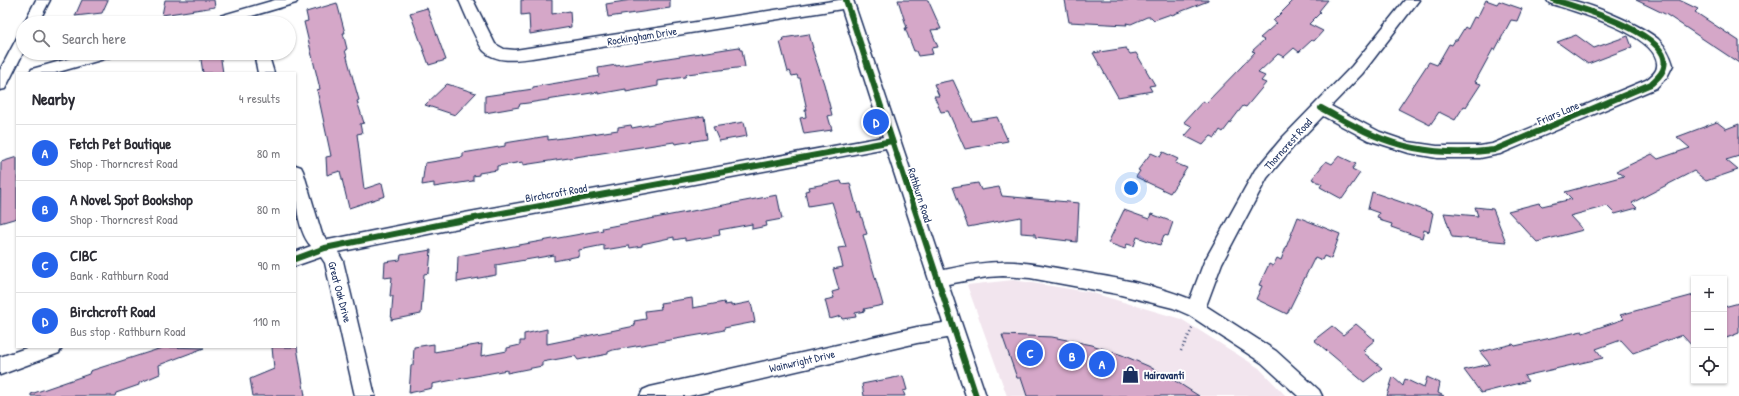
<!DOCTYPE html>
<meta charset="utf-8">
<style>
body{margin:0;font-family:"Patrick Hand",sans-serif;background:#f2f2f3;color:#2b2b33}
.controls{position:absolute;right:12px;bottom:12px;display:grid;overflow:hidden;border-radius:0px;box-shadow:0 1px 3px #0004}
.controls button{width:36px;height:36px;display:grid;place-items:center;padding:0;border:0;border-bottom:1px solid #e1e1e2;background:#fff;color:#2b2b33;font:20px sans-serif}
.you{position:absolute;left:1131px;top:188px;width:14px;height:14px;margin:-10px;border:3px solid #fff;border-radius:50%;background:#1a73e8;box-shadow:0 0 0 6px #1a73e833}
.badge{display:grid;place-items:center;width:26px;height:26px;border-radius:50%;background:#2563eb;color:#fff;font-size:13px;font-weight:700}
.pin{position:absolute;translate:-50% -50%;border:2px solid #fff;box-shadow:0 1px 4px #0006}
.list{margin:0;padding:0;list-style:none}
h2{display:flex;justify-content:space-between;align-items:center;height:52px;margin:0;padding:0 16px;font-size:17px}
h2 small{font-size:13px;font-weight:400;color:#7c7c81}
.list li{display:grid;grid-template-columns:26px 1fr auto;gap:12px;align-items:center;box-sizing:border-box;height:56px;padding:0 16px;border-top:1px solid #e1e1e2}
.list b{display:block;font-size:15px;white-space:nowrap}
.list p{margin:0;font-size:13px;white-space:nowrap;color:#7c7c81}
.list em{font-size:13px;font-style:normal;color:#7c7c81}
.icon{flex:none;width:22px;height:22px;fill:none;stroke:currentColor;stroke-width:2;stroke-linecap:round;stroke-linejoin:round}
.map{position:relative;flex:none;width:1739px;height:396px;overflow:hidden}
.search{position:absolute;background:#fff;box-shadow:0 1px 3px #0004;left:16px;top:16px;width:280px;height:44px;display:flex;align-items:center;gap:10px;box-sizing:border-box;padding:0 14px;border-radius:22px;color:#7c7c81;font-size:15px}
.panel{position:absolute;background:#fff;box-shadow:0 1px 3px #0004;left:16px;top:72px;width:280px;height:276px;border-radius:0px}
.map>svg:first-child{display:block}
.built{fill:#f2e5ee}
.building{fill:#d5a7c8;stroke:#1b2f5e}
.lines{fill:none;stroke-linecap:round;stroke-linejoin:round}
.minor-casing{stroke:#1b2f5e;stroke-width:3}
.path{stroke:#1b2f5e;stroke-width:2.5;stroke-dasharray:1 3;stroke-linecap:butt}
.minor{fill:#fff;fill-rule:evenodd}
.cycleway-casing{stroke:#fff;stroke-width:8}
.cycleway{stroke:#1b5e20;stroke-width:6}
.labels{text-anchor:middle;stroke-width:4;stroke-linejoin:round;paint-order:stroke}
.street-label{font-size:11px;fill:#1b2f5e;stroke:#fff}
.poi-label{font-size:11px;font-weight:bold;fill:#1b2f5e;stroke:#fff;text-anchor:start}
</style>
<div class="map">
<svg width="1739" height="396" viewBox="0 0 1739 396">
<rect width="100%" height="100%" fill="#fff"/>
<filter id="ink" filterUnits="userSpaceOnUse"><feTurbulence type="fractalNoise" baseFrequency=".025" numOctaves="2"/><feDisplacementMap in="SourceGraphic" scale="8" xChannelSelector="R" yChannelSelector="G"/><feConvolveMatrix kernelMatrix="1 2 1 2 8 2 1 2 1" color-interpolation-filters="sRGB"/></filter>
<g filter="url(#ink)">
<path class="built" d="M1013 280 1089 292 1181 319 1259 368 1286 396H1007L967 285Z"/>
<g class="building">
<path d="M82 0H108L102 13 75 16Z"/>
<path d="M165 0H214L215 7 162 15Z"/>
<path d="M521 0H552V14L570 11 571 27 530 34 529 14 521 15Z"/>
<path d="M631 0H670V8L608 17 606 4Z"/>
<path d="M898 0H928L941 29 931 30 938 47 931 48 933 54 918 56 916 51H914L905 28H907Z"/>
<path d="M1065 0H1208V1L1172 15 1171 14 1154 20 1151 17H1147L1131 24 1126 23 1127 25 1069 22Z"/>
<path d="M1294 0H1328L1319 11 1321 12 1309 24 1323 31 1314 41 1312 40 1299 52 1294 48 1284 57 1278 54 1258 73 1265 76 1261 81 1266 83 1246 107 1243 106 1223 132 1220 130 1215 138 1211 136 1203 145 1185 136 1193 127 1184 122 1203 101 1206 103 1242 66 1255 52 1252 51 1264 40 1260 38 1277 23 1273 21Z"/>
<path d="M1486 0 1497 4 1499 1 1522 9 1517 21 1511 20 1495 50 1493 49 1475 82 1481 84 1466 107 1464 106 1455 120 1439 112 1430 125 1398 109 1429 62 1437 65 1449 44 1452 45 1455 40H1457L1465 27 1468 29 1474 17 1477 18Z"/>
<path d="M1636 0H1679L1698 9 1695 12 1739 41V63L1667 15Z"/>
<path d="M337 3 345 33H343L347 49 345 50 355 86 359 100 357 101 364 123 360 124 362 133 357 134 364 189 382 183 385 196 349 208 340 171 327 175 326 157 331 156 317 90 320 89 304 22 308 21 306 12Z"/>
<path d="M427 8 446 60 429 65 410 13Z"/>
<path d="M809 34 813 48H812L824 84 832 115 828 116 832 130 804 134 800 118 806 117 805 110H807L800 78H798L797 75 792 76 790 71 788 72 780 42 784 41 783 38Z"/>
<path d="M1576 35 1594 48 1628 36 1632 47 1588 64 1557 42Z"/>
<path d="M739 47 740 50H742L745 67 687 74 685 77 658 81V86L626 92V89L598 94V92L528 103 520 104 519 107 485 113V96L533 89V87L599 76 598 68 616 65V66Z"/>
<path d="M1126 48 1130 54 1136 53 1155 85 1149 86 1152 91 1118 97 1093 53Z"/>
<path d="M200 53H220L223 73H203Z"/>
<path d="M953 80 972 121 997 117 1008 141 965 149 948 111 941 112 934 96H939L934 84Z"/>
<path d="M447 84 476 93 455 115 425 105Z"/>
<path d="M704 116 707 139 675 144 674 142 523 165V162L497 166V170L479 173V175L473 176V181L434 187V183L422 185 425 163 463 157V153L505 146V143L548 136V140L585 135 618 130V127L631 125 632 128 663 122Z"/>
<path d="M744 122 747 136 719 141 713 127Z"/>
<path d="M1717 122 1726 129 1739 124V156L1726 160 1738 170 1706 181 1694 171 1632 203 1637 208 1615 214 1607 206 1570 216 1583 230 1537 242 1508 211 1539 203 1542 206 1572 199 1565 192 1624 176 1617 171 1652 154 1658 159 1690 148 1677 137Z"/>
<path d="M1163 152 1178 159 1175 163 1187 168 1170 193 1136 177 1140 171 1138 170 1151 153 1160 157Z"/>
<path d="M1339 156 1356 164 1352 169 1360 173 1342 199 1320 187 1322 184 1312 179 1326 161 1332 164Z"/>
<path d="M17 157V218L0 223 1 162Z"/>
<path d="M841 181 842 184 850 183 858 213 860 212 867 234 863 235 883 305 864 309 865 311 855 313 856 317 842 319 841 316 830 319 825 300 834 298 832 292 839 290 833 269 843 267 838 248 846 247 832 202 808 206 805 191 810 190 809 187Z"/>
<path d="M978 183 981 190 999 187 1002 196 1079 203 1077 242 1035 237V234L1021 233V217L968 227 953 187Z"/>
<path d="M1372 192 1433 213 1429 232 1424 230 1422 238 1391 227 1392 224 1379 220 1380 218 1377 217 1379 213 1368 209Z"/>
<path d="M777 195 782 219 766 222 767 226 752 229V224L719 230 720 235 685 241V238L674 240V237L642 244V246L630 248 629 246 604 250V245L579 250V256L554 261V255L496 265V275L457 282 458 256 603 230 602 228Z"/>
<path d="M1475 207 1493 209 1506 242 1452 237 1444 213 1478 216Z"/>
<path d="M1124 210 1149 219 1151 214 1173 222 1168 236 1164 235 1160 245 1137 237 1134 246 1127 244 1125 249 1108 243Z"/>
<path d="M1298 217 1340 234 1331 259 1324 256 1322 260 1315 257 1287 314 1256 299 1262 286 1259 285 1269 264 1273 266 1277 258 1281 260Z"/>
<path d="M431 250 429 273 424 274 421 314 391 320 393 296H390L392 277 384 278 385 262 400 260 401 255Z"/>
<path d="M1694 295V348L1682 335 1633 353 1621 340 1596 349 1603 358 1524 376 1528 381 1481 393 1464 370 1490 364 1480 352 1513 344 1515 346 1582 331 1583 333 1624 319 1620 315Z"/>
<path d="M692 298 693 308 724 302 725 305 731 304V306L751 302 755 322 724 328V330L710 333 613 350 608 352V354L578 360 575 356 542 362V366L507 373V370L432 384V388L409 393 411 366 413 365 414 347 434 344V352L482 344 481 356 507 351V348L520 345V341H524V334L547 329V344L635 326 634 321 646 319 645 311 661 309 660 303Z"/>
<path d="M1739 303V333L1724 339V307Z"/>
<path d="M1356 324 1375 340 1363 350 1365 352 1364 353 1382 368 1364 382 1314 340 1332 326 1343 335Z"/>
<path d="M1002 335 1052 337 1092 345 1122 355 1148 366 1177 382 1199 396H1027L1021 378H1017Z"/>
<path d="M165 347 204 348 159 365 160 374 139 383V385L116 393 115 396H31V394L89 374 90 371Z"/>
<path d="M272 347H297L305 396H253L250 379 274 369Z"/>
<path d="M903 376 907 390 903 391 905 396H864L862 384Z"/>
<path d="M1393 377 1403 386 1405 379 1424 388 1427 377 1440 383 1438 393 1444 396H1387Z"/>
</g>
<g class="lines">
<defs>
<g id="minor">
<path d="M36 0H50L38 23H24Z"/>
<path d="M275 0H298L296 3 228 23H204L206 20Z"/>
<path d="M459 0H473L495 44 504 49 515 50 839 0H853L944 270C963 266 982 262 1001 262 1024 261 1046 266 1068 270 1109 277 1152 283 1190 299L1204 262 1255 170 1282 138 1352 66 1405 0H1419L1362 74 1331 106 1380 132 1409 142 1437 146H1480L1492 144 1646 80C1650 77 1657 72 1657 66 1661 35 1572 11 1549 3L1547 0C1554 0 1562 0 1568 0 1588 2 1643 26 1658 39 1666 47 1670 54 1673 65L1667 77 1656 88 1500 154 1480 158H1437L1409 153 1368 140 1323 116 1294 146 1267 178 1222 263 1206 306 1276 351 1319 390 1322 396H1298L1262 363 1189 315 1173 308 1117 294 1030 278 1003 276 987 277 948 284 986 396H966L947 338 917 343 689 396H640L643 390 650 387 917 327 943 323 886 148 448 230 338 252 343 261 375 396H355L325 263 321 257 295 266V252L311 246C295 229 295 187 295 165L301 167 303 171 322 234 328 240 448 216 883 137 842 9 532 58C517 60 496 63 484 51 477 43 464 11 459 0Z"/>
<path d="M23 34V53L5 89 0 90V70L18 36Z"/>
<path d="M89 53H113L111 57 55 73H29L32 69Z"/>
<path d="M254 53H268L274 73H258Z"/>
<path d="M29 347H62L59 353 0 375V357Z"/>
</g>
</defs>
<use href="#minor" class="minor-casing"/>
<path class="path" d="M1181 351 1193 327"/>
<use href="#minor" class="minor"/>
<defs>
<g id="cycleway">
<path d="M846 0 976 396"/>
<path d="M1321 108C1338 117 1355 127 1373 135 1411 152 1453 155 1494 150L1651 84C1656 79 1663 74 1664 67 1673 34 1577 7 1554 0"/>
<path d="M295 259 325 248 448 223 892 141"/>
</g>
</defs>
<use href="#cycleway" class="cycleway-casing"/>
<use href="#cycleway" class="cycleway"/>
</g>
</g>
<defs>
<symbol id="shop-bare" viewBox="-9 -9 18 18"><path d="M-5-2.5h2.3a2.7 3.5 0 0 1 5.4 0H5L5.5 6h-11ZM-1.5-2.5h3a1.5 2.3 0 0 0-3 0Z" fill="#1b2f5e" stroke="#fff" stroke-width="2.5" paint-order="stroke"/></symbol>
</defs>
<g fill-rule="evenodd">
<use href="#shop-bare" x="1118" y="362" width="25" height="25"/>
</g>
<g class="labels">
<g class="street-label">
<text transform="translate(642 36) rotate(-9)" y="4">Rockingham Drive</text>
<text transform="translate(1558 113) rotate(-23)" y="4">Friars Lane</text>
<text transform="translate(1288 144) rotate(-48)" y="4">Thorncrest Road</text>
<text transform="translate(556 193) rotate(-10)" y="4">Birchcroft Road</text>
<text transform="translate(920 195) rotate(72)" y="4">Rathburn Road</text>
<text transform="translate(340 292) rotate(75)" y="4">Great Oak Drive</text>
<text transform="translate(802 361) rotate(-13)" y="4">Wainwright Drive</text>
</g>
<g class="poi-label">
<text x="1144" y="379">Hairavanti</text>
</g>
</g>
</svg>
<div class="controls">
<button>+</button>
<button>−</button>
<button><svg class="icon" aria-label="locate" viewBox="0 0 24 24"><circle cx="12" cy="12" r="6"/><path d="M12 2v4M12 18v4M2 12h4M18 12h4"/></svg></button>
</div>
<div class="you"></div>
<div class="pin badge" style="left:1102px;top:364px">A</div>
<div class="pin badge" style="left:1072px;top:356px">B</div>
<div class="pin badge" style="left:1030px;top:353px">C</div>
<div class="pin badge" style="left:876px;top:122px">D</div>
<div class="search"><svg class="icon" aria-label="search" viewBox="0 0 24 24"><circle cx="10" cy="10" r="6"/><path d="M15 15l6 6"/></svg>Search here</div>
<section class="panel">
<h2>Nearby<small>4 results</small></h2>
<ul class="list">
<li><span class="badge">A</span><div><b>Fetch Pet Boutique</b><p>Shop · Thorncrest Road</p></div><em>80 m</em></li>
<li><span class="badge">B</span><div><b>A Novel Spot Bookshop</b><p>Shop · Thorncrest Road</p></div><em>80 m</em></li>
<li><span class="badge">C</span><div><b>CIBC</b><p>Bank · Rathburn Road</p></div><em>90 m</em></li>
<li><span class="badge">D</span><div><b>Birchcroft Road</b><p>Bus stop · Rathburn Road</p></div><em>110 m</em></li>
</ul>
</section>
</div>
